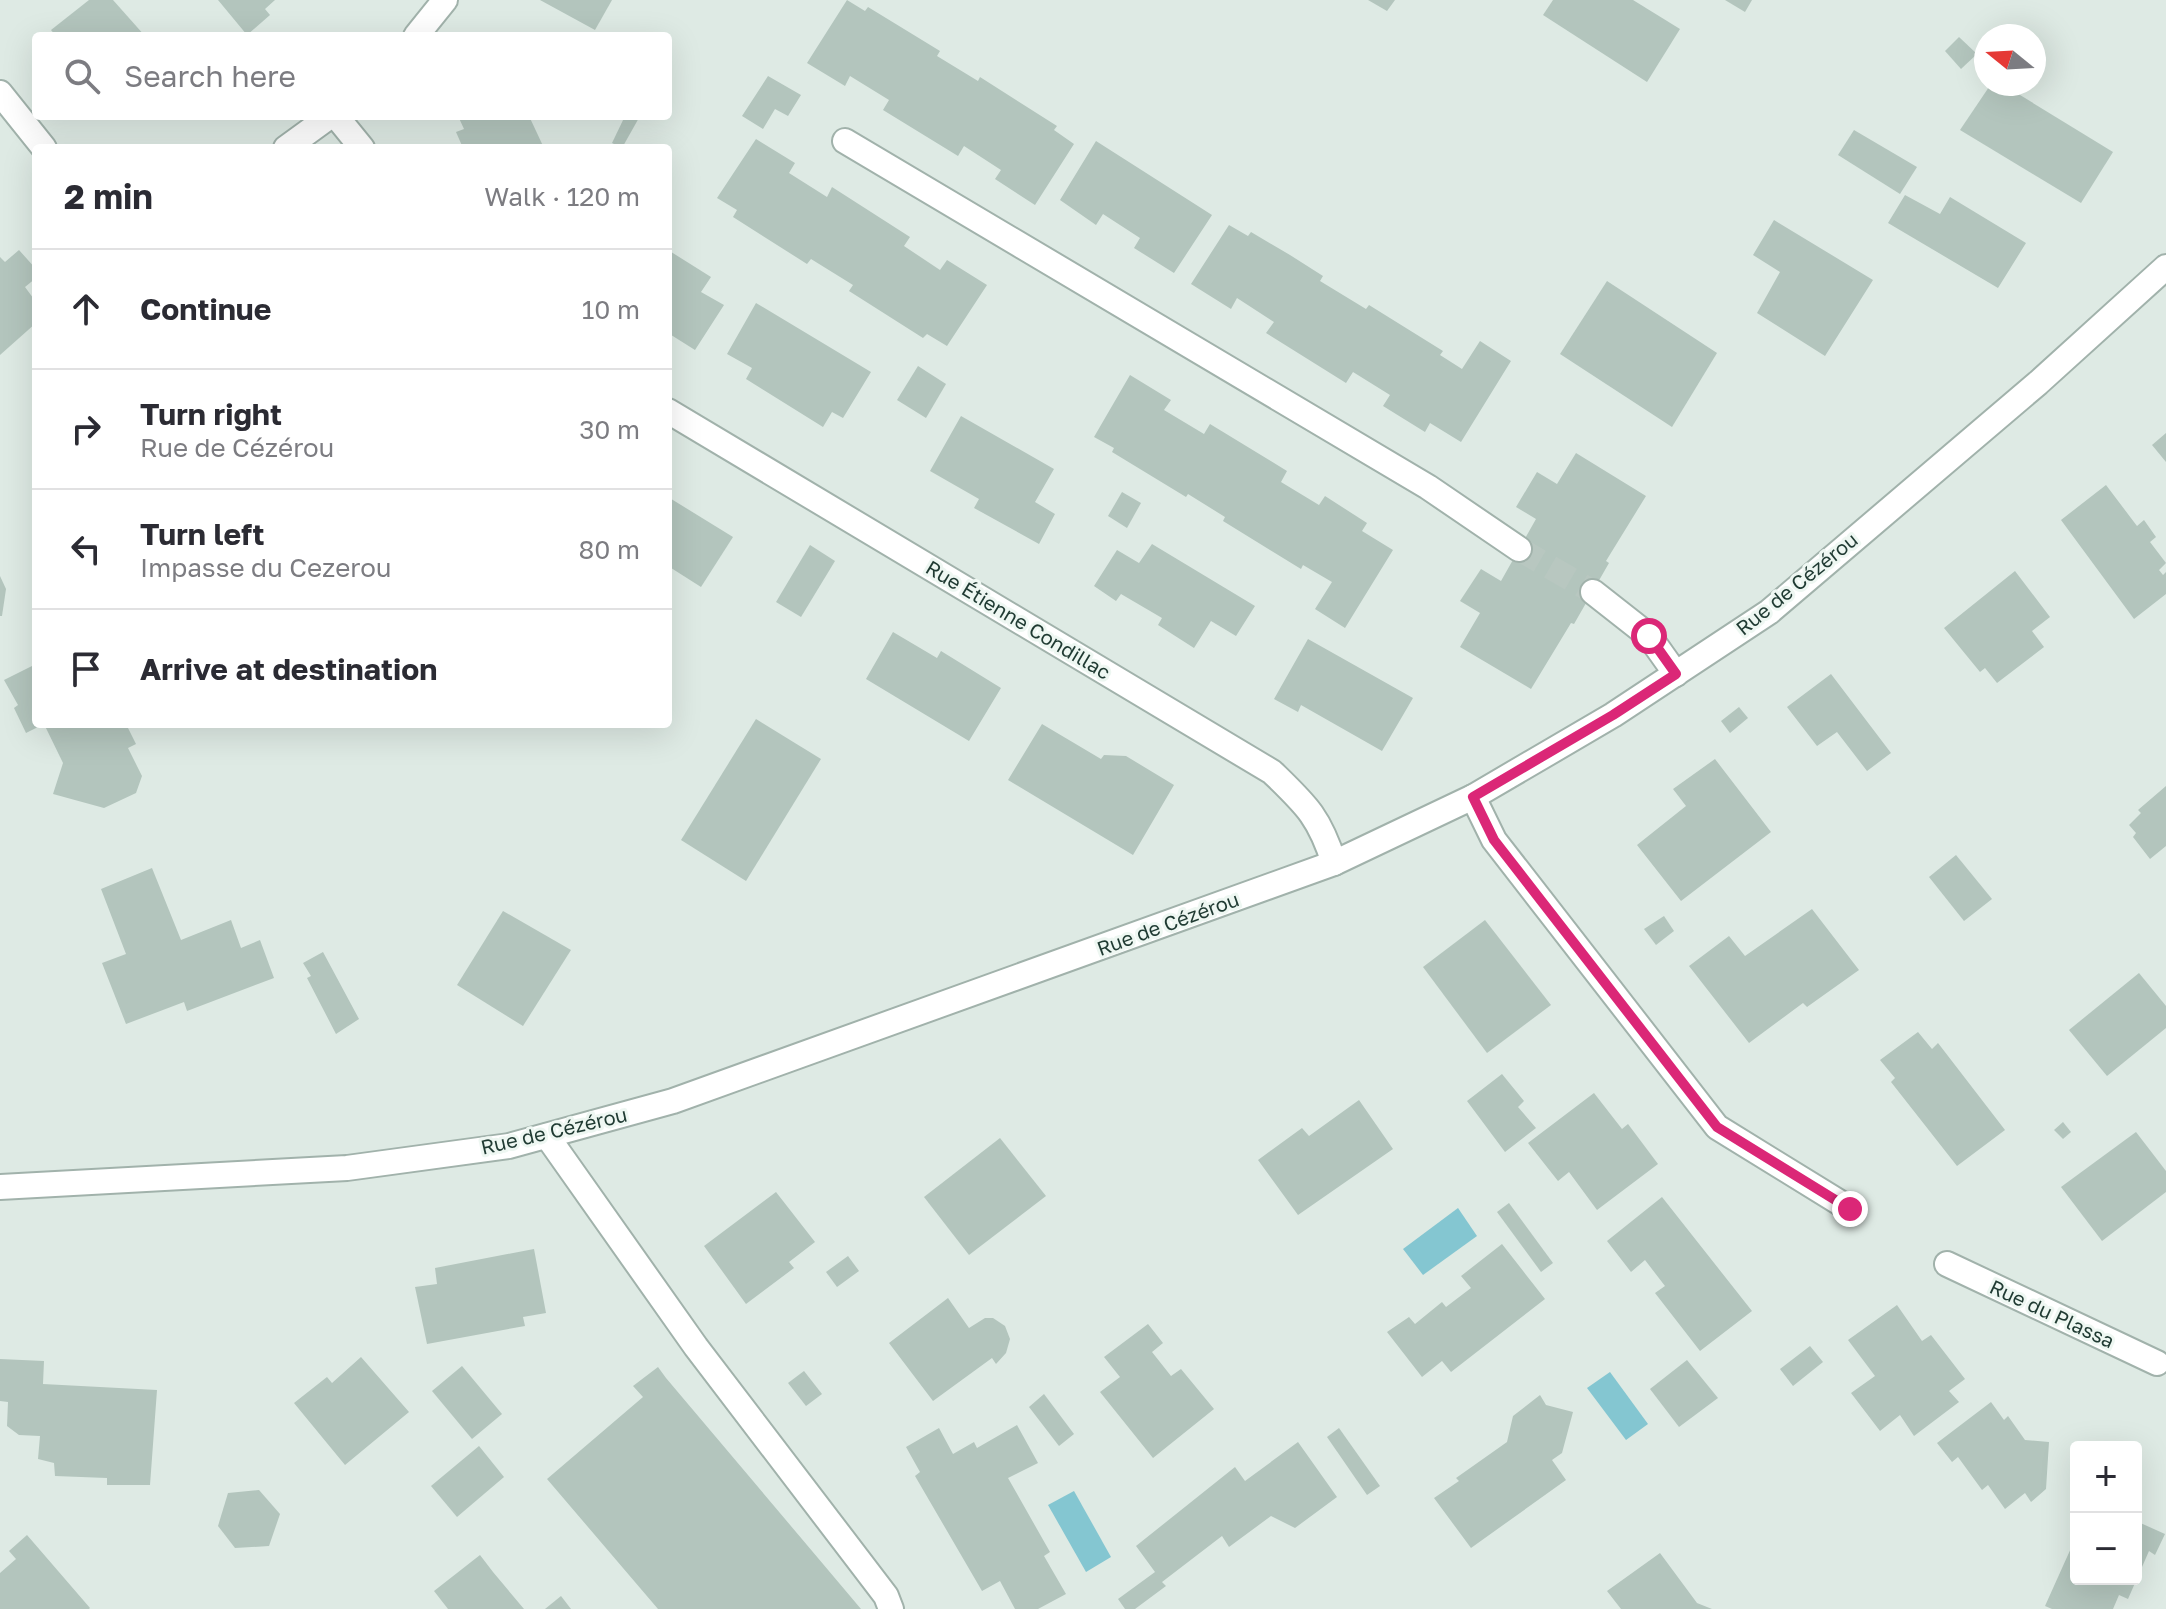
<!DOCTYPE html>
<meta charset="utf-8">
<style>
body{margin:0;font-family:"Golos Text",sans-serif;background:#f2f2f3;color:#2b2b33}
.controls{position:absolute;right:24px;bottom:24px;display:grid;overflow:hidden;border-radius:8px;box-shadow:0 8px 32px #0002}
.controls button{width:72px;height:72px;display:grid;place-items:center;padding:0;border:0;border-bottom:2px solid #e1e1e2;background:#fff;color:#2b2b33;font:40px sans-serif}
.compass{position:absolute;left:1974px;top:24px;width:72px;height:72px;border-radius:50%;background:#fff;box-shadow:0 8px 32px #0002;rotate:288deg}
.stop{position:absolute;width:24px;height:24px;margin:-18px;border:6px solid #db2777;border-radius:50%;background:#fff}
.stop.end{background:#db2777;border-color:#fff;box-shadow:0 2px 8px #0008}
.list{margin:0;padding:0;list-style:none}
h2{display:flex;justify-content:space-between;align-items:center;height:104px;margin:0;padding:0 32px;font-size:34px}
h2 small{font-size:26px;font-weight:400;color:#7c7c81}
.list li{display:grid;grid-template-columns:52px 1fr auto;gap:24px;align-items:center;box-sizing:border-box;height:120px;padding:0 32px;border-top:2px solid #e1e1e2}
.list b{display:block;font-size:30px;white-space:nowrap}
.list p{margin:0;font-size:26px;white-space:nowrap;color:#7c7c81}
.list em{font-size:26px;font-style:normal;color:#7c7c81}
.icon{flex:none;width:44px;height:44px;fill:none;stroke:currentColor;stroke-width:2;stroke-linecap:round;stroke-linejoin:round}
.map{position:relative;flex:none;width:2166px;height:1609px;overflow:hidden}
.search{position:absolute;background:#fff;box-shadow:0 8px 32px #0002;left:32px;top:32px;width:640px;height:88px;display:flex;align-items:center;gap:20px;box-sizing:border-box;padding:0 28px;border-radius:8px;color:#7c7c81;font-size:30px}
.panel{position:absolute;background:#fff;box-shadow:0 8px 32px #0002;left:32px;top:144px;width:640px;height:584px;border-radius:8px}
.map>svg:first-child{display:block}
.water{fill:#84c6d1}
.building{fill:#b3c5bd}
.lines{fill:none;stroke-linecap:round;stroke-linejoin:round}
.minor-tunnel{stroke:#b8c7c0;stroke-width:24;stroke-dasharray:24 12;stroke-linecap:butt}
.minor-casing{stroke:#a1b2ab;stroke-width:28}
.minor{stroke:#fff;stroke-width:24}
.route{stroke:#db2777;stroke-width:10}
.labels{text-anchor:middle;stroke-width:6;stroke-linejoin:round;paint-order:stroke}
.street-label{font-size:20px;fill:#1f3a32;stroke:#eef7f2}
</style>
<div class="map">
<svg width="2166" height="1609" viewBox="0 0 2166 1609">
<rect width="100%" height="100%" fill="#deeae4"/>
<g class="water">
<path d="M1458 1208 1477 1236 1423 1275 1403 1249Z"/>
<path d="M1610 1372 1648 1424 1626 1440 1587 1388Z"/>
<path d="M1074 1491 1111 1557 1086 1572 1048 1505Z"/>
</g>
<g class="building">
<path d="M89 0H113L145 36H56L51 30Z"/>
<path d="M218 0H275L265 9 270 15 247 35Z"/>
<path d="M540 0H612L595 30Z"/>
<path d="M847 0 865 11 868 7 940 51 937 56 978 81 980 77 1057 126 1054 130 1074 144 1035 205 995 179 1001 170 964 146 958 156 883 110 889 100 850 76 845 86 807 63Z"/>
<path d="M1368 0H1395L1387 11Z"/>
<path d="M1553 0H1633L1680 29 1647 82 1543 15Z"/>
<path d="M1725 0H1752L1745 12Z"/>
<path d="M1959 37 1977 54 1961 69 1945 51Z"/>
<path d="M768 76 801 95 788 116 775 109 763 129 742 116Z"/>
<path d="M1991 84H2002L2113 152 2081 203 1960 130Z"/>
<path d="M458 116H529L544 148H463L456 132 464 129Z"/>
<path d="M625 116H640L622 148 612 143Z"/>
<path d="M1854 130 1917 167 1900 194 1838 155Z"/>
<path d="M756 139 795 163 789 173 827 197 832 187 910 237 904 246 940 270 947 260 987 285 947 346 927 334 923 338 849 291 853 285 811 259 807 264 733 217 737 210 717 198Z"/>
<path d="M1096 141 1212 215 1174 273 1134 248 1140 238 1103 214 1096 225 1060 200Z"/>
<path d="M1905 195 1940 214 1950 197 2026 243 1998 288 1888 223Z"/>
<path d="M1774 220 1873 280 1825 356 1757 313 1780 272 1753 255Z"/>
<path d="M1229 225 1248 236 1251 232 1290 255 1323 276 1320 281 1366 309 1369 305 1443 351 1440 355 1462 369 1480 341 1511 361 1461 442 1430 423 1425 432 1383 406 1390 395 1353 372 1346 383 1266 333 1274 322 1237 298 1231 309 1191 284Z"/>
<path d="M19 250 36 269V278L25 287 36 302V323L0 355V257L5 262Z"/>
<path d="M668 250 711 277 701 292 724 305 695 350 668 333Z"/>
<path d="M1607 281 1717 353 1672 427 1560 354Z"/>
<path d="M756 303 871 372 843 418 832 412 823 427 746 379 752 368 727 354Z"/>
<path d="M918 366 946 384 926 418 897 400Z"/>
<path d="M1130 375 1171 400 1164 410 1204 434 1210 424 1287 471 1281 482 1319 505 1325 496 1367 523 1362 531 1393 550 1345 628 1315 609 1332 582 1303 565 1301 569 1223 521 1225 517 1188 494 1186 497 1112 452 1114 448 1094 437Z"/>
<path d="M961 416 1054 469 1035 502 1055 514 1039 544 974 508 979 499 930 471Z"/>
<path d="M2166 433V462L2152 445Z"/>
<path d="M1576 453 1646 496 1606 561 1609 563 1574 624 1571 623 1531 689 1460 647 1480 613 1460 601 1481 569 1501 581 1536 519 1516 507 1537 472 1557 484Z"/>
<path d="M2106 485 2137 526 2144 520 2156 537 2150 542 2166 563 2159 570 2163 575 2166 572V594L2134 619 2061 520Z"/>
<path d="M1122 492 1141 503 1127 528 1108 516Z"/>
<path d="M668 497 733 537 701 587 668 566Z"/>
<path d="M1152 544 1255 606 1236 636 1211 621 1194 648 1158 625 1162 618 1121 594 1116 601 1094 586 1117 550 1139 563Z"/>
<path d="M810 545 835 561 801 617 776 602Z"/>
<path d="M2015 571 2050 617 2032 631 2044 647 1997 683 1985 668 1980 672 1944 628Z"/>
<path d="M0 576 6 589 2 616H0Z"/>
<path d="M893 632 937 658 941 651 1001 688 969 741 866 679Z"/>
<path d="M1308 639 1413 698 1382 751 1301 705 1298 712 1274 699Z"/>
<path d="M36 664V724H44L26 733 14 708 18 705 4 680Z"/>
<path d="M1831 674 1891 753 1867 771 1837 732 1817 746 1787 707Z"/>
<path d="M1739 707 1748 718 1730 733 1721 721Z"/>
<path d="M756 719 821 759 746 881 681 840Z"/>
<path d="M44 724H126L136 744 128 748 142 776 136 793 104 808 53 794 63 763Z"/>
<path d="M1042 724 1101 759 1104 755 1126 756 1174 785 1133 855 1008 780Z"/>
<path d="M1715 759 1771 832 1681 901 1637 845 1686 806 1673 789Z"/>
<path d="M2166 786V846L2150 859 2133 837 2136 833 2129 825 2141 813 2138 810Z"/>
<path d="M1956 855 1992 899 1964 921 1929 877Z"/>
<path d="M152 868 181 940 231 920 241 948 260 940 274 978 187 1011 184 1002 126 1024 102 963 126 954 101 889Z"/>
<path d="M1812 909 1859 970 1807 1007 1803 1003 1749 1043 1689 966 1729 936 1745 956Z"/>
<path d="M503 911 571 950 523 1026 457 985Z"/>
<path d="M1664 916 1674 931 1656 945 1644 929Z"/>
<path d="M1485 920 1551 1005 1487 1053 1423 967Z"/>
<path d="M323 952 359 1019 336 1034 307 978 311 976 303 963Z"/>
<path d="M2139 973 2166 1006V1028L2107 1076 2069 1030Z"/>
<path d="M1918 1032 1932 1049 1938 1043 2005 1130 1957 1166 1891 1082 1895 1078 1880 1060Z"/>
<path d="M1502 1074 1524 1101 1518 1107 1536 1128 1505 1152 1467 1101Z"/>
<path d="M1594 1093 1622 1129 1628 1124 1658 1164 1597 1210 1569 1172 1558 1181 1528 1143Z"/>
<path d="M1359 1100 1393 1149 1298 1215 1258 1160 1302 1128 1309 1136Z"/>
<path d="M2063 1122 2071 1132 2063 1139 2054 1130Z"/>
<path d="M2136 1132 2166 1171V1192L2102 1241 2061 1187Z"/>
<path d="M1000 1138 1046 1196 969 1255 924 1197Z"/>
<path d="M776 1192 815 1242 789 1262 794 1268 746 1304 704 1246Z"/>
<path d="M1662 1197 1752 1311 1700 1351 1655 1293 1665 1286 1645 1260 1631 1272 1607 1241Z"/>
<path d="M1509 1203 1553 1263 1541 1272 1497 1212Z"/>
<path d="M1502 1244 1545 1299 1451 1372 1442 1361 1422 1377 1387 1332 1409 1317 1415 1324 1442 1302 1446 1307 1471 1288 1461 1276Z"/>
<path d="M534 1249 546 1313 523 1317 525 1326 427 1344 415 1287 437 1284 435 1268Z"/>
<path d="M848 1256 859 1271 837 1287 826 1272Z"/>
<path d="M948 1298 969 1328 985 1318H993L1005 1326 1010 1339 1006 1353 996 1364 992 1358 933 1401 889 1343Z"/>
<path d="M1897 1305 1922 1341 1931 1335 1965 1379 1949 1391 1959 1402 1914 1436 1900 1415 1880 1431 1851 1393 1875 1376 1848 1340Z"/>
<path d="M1148 1324 1163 1343 1152 1352 1171 1376 1181 1369 1214 1409 1153 1458 1100 1392 1120 1377 1104 1357Z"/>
<path d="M1810 1346 1823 1362 1793 1386 1780 1369Z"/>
<path d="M361 1357 409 1412 345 1465 294 1403 327 1377 332 1383Z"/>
<path d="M0 1359 44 1361 43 1384 157 1390 150 1485H107V1478L55 1476 54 1463 38 1459 40 1436 19 1435 7 1426 8 1402 0 1401Z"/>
<path d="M1687 1360 1718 1398 1679 1427 1650 1389Z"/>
<path d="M462 1366 502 1414 472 1439 432 1391Z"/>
<path d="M658 1367 666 1378 861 1609H658L547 1479 643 1397 633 1386Z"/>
<path d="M804 1371 822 1394 806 1406 788 1383Z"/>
<path d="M1044 1394 1074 1434 1059 1446 1029 1407Z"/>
<path d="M1540 1395 1546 1405 1573 1412 1562 1453 1552 1460 1566 1480 1471 1548 1434 1498 1459 1481 1456 1478 1507 1442 1513 1416Z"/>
<path d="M1991 1402 2004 1420 2008 1416 2025 1440 2049 1442 2046 1489 2031 1502 2025 1493 2005 1509 1988 1485 1982 1490 1958 1457 1952 1462 1937 1443Z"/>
<path d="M1017 1425 1038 1463 1008 1478 1050 1552 1044 1556 1066 1594 1038 1609H1015L1000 1581 982 1591 915 1476 920 1472 906 1447 939 1428 953 1454 974 1442 977 1448Z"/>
<path d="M1339 1428 1380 1486 1367 1495 1327 1437Z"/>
<path d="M1298 1442 1337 1497 1295 1528 1271 1516 1229 1547 1222 1536 1162 1582 1166 1586 1135 1609H1125L1118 1599 1155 1572 1136 1546 1235 1467 1245 1481Z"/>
<path d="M479 1446 504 1477 457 1517 431 1486Z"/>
<path d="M259 1490 280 1514 269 1546 235 1548 218 1526 228 1493Z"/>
<path d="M2136 1521 2165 1534 2155 1555 2149 1551 2128 1599 2119 1595 2113 1609H2052L2045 1606 2076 1537V1579H2136Z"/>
<path d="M27 1535 90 1608 89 1609H0V1573L16 1559 9 1551Z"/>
<path d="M1660 1553 1697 1603 1712 1609H1621L1607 1591Z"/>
<path d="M480 1555 493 1572 524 1609H448L434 1591Z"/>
<path d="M561 1596 571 1609H545Z"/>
</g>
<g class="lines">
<path class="minor-tunnel" d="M1519 549 1593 592"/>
<defs>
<g id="minor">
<path d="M416 36 445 0"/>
<path d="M0 93 44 148"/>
<path d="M336 116 362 148"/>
<path d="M845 141 1428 487 1519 549"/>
<path d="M286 148 330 116"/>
<path d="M668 411 1272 772C1306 805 1319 816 1334 863"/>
<path d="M1593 592 1649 636 1676 674"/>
<path d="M1473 797 1494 840 1717 1127 1850 1209"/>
<path d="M547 1136 696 1347 886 1596 891 1609"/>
<path d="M0 1187 347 1168 509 1146 673 1101 1334 863 1473 797 1613 715 1769 612 2038 383 2166 267"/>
<path d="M1947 1264 2157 1363"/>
</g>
</defs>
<use href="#minor" class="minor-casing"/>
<use href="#minor" class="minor"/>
</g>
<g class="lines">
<path class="route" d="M1649 636 1676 674 1613 715 1473 797 1494 840 1717 1127 1850 1209"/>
</g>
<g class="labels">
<g class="street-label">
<text transform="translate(1797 584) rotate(-39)" y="7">Rue de Cézérou</text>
<text transform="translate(1018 620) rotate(31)" y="7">Rue Étienne Condillac</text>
<text transform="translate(1168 924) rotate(-20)" y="7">Rue de Cézérou</text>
<text transform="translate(554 1131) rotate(-13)" y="7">Rue de Cézérou</text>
<text transform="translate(2052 1314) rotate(25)" y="7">Rue du Plassa</text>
</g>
</g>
</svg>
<div class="controls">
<button>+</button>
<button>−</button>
</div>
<svg class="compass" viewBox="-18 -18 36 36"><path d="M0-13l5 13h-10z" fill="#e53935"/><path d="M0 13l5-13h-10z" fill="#7c7c81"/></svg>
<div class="stop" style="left:1649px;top:636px"></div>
<div class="stop end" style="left:1850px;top:1209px"></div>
<div class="search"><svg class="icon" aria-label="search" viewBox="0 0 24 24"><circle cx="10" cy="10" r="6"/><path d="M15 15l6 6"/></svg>Search here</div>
<section class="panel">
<h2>2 min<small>Walk · 120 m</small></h2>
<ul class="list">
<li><svg class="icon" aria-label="ahead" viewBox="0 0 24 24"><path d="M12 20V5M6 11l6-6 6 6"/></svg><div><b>Continue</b></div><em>10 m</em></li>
<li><svg class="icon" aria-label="right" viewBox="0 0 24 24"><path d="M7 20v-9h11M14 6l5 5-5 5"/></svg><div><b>Turn right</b><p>Rue de Cézérou</p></div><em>30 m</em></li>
<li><svg class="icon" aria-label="left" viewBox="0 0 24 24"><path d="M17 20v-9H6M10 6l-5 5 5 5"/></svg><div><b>Turn left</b><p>Impasse du Cezerou</p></div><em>80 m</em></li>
<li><svg class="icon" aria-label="arrive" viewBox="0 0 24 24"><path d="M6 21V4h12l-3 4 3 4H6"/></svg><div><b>Arrive at destination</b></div></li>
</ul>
</section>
</div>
